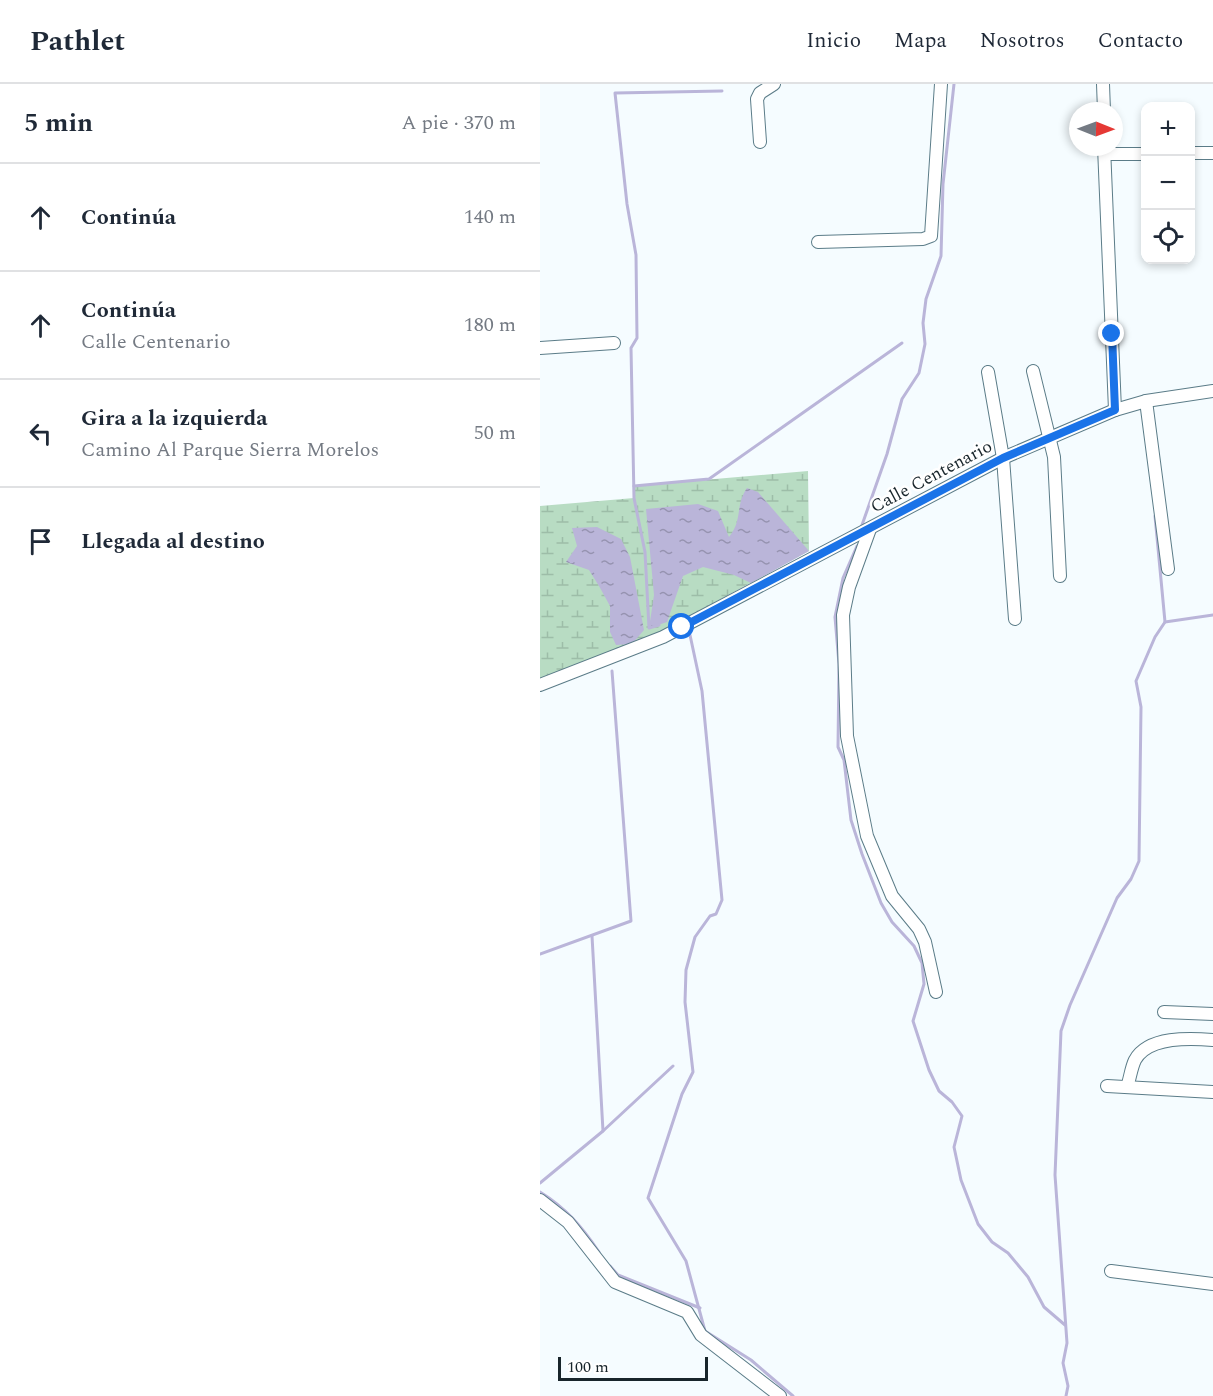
<!DOCTYPE html>
<html lang="es">
<meta charset="utf-8">
<style>
body{margin:0;font-family:Spectral,serif;background:#f2f2f3;color:#1f2937}
.controls{position:absolute;right:18px;top:18px;display:grid;overflow:hidden;border-radius:12px;box-shadow:0 3px 9px #0003}
.controls button{width:54px;height:54px;display:grid;place-items:center;padding:0;border:0;border-bottom:2px solid #e0e1e3;background:#fff;color:#1f2937;font:30px sans-serif}
.compass{position:absolute;left:529px;top:18px;width:54px;height:54px;border-radius:50%;background:#fff;box-shadow:0 3px 9px #0003;rotate:91deg}
.scale{position:absolute;left:18px;bottom:15px;width:150px;box-sizing:border-box;padding-left:6px;border:3px solid #18252b;border-top:0;font-size:16px;line-height:21px;white-space:nowrap;color:#18252b;-webkit-text-stroke:4px #fff;paint-order:stroke}
.stop{position:absolute;width:18px;height:18px;margin:-14px;border:4px solid #1a73e8;border-radius:50%;background:#fff}
.stop.end{background:#1a73e8;border-color:#fff;box-shadow:0 2px 6px #0008}
.list{margin:0;padding:0;list-style:none}
h2{display:flex;justify-content:space-between;align-items:center;height:78px;margin:0;padding:0 24px;font-size:26px}
h2 small{font-size:20px;font-weight:400;color:#747a83}
.list li{display:grid;grid-template-columns:39px 1fr auto;gap:18px;align-items:center;box-sizing:border-box;height:108px;padding:0 24px;border-top:2px solid #e0e1e3}
.list b{display:block;font-size:22px;white-space:nowrap}
.list p{margin:0;font-size:20px;white-space:nowrap;color:#747a83}
.list em{font-size:20px;font-style:normal;color:#747a83}
.icon{flex:none;width:33px;height:33px;fill:none;stroke:currentColor;stroke-width:2;stroke-linecap:round;stroke-linejoin:round}
.map{position:relative;flex:none;width:673px;height:1312px;overflow:hidden}
header{display:flex;align-items:center;gap:36px;box-sizing:border-box;height:84px;padding:0 30px;background:#fff;border-bottom:2px solid #e0e1e3}
header strong{font-size:28px}
nav{display:flex;gap:33px;margin-inline-start:auto;font-size:21px}
main{display:flex}
aside{flex:1;background:#fff}
.map>svg:first-child{display:block}
.wetland{fill:url(#wetland-marsh)}
.water{fill:url(#water-ripples)}
.lines{fill:none;stroke-linecap:round;stroke-linejoin:round}
.stream{stroke:#bab5d9;stroke-width:3}
.minor-casing{stroke:#5b7c88;stroke-width:14}
.minor{stroke:#fff;stroke-width:12}
.route{stroke:#1a73e8;stroke-width:8}
.labels{text-anchor:middle;stroke-width:5;stroke-linejoin:round;paint-order:stroke}
.street-label{font-size:18px;fill:#18252b;stroke:#fff}
</style>
<header>
<strong>Pathlet</strong>
<nav><a>Inicio</a><a>Mapa</a><a>Nosotros</a><a>Contacto</a></nav>
</header>
<main>
<aside>
<h2>5 min<small>A pie · 370 m</small></h2>
<ul class="list">
<li><svg class="icon" aria-label="ahead" viewBox="0 0 24 24"><path d="M12 20V5M6 11l6-6 6 6"/></svg><div><b>Continúa</b></div><em>140 m</em></li>
<li><svg class="icon" aria-label="ahead" viewBox="0 0 24 24"><path d="M12 20V5M6 11l6-6 6 6"/></svg><div><b>Continúa</b><p>Calle Centenario</p></div><em>180 m</em></li>
<li><svg class="icon" aria-label="left" viewBox="0 0 24 24"><path d="M17 20v-9H6M10 6l-5 5 5 5"/></svg><div><b>Gira a la izquierda</b><p>Camino Al Parque Sierra Morelos</p></div><em>50 m</em></li>
<li><svg class="icon" aria-label="arrive" viewBox="0 0 24 24"><path d="M6 21V4h12l-3 4 3 4H6"/></svg><div><b>Llegada al destino</b></div></li>
</ul>
</aside>
<div class="map">
<svg width="673" height="1312" viewBox="0 0 673 1312">
<defs>
<pattern id="wetland-marsh" width="20" height="14" patternUnits="userSpaceOnUse" patternTransform="scale(1.5)"><rect width="20" height="14" fill="#b8dcc3"/><path d="M1 5h8M5 5V1M11 12h8M15 12V8" fill="none" stroke="#9dbda8"/></pattern>
<pattern id="water-ripples" width="26" height="14" patternUnits="userSpaceOnUse" patternTransform="scale(1.5)"><rect width="26" height="14" fill="#bab5d9"/><path d="M2 4q2-2 4 0t4 0M15 11q2-2 4 0t4 0" fill="none" stroke="#9693b0"/></pattern>
</defs>
<rect width="100%" height="100%" fill="#f5fcff"/>
<path class="wetland" d="M268 387 269 467 113 552 0 594V422L94 414V402Z"/>
<g class="water">
<path d="M207 404 218 408 269 467 211 499 194 491 163 483 143 492 127 538 109 544 114 511 106 425 158 420 178 427 189 453C203 436 195 421 207 404Z"/>
<path d="M57 443 81 455 90 473 104 546 92 560 76 561 70 548V522L59 502 49 486 26 478 37 462 32 444Z"/>
</g>
<g class="lines">
<g class="stream">
<path d="M94 402 169 395 362 259"/>
<path d="M322 441 347 370 362 315 379 289 385 260 383 239 386 215 401 172 403 100 414 0"/>
<path d="M317 462 303 494 295 533 299 580 298 663 304 676 311 736 322 770 341 819 352 838 374 862 382 879 384 900 373 937 389 986 399 1007 412 1018 422 1032 414 1063 421 1096 438 1140 452 1158 468 1169 488 1193 504 1223 525 1241"/>
<path d="M625 538 673 531"/>
<path d="M119 541 109 544 105 468 94 414 91 264 97 254 96 171 87 120 75 9 182 7"/>
<path d="M150 551 162 607 182 816 176 830 170 832 155 853 146 886 145 918 153 988 142 1010 108 1114 146 1177 165 1247 211 1276 253 1312"/>
<path d="M52 852 63 1047"/>
<path d="M0 870 91 837 72 587"/>
<path d="M0 1099 63 1047 133 982"/>
<path d="M0 1108C26 1124 42 1143 59 1168"/>
<path d="M70 1182 78 1191 160 1224"/>
<path d="M526 1312 528 1302 523 1279 527 1259 515 1091 521 947 530 921 577 814 591 795 599 777 601 623 596 597 615 553 625 538 615 432"/>
</g>
<defs>
<g id="minor">
<path d="M563 0 564 27"/>
<path d="M220 58 217 15 220 9 234 0"/>
<path d="M564 63 575 326"/>
<path d="M650 69H673"/>
<path d="M565 70H606"/>
<path d="M278 158 383 155 391 152 401 0"/>
<path d="M0 264 74 259"/>
<path d="M493 287 514 373 520 492"/>
<path d="M448 288 463 374 475 535"/>
<path d="M606 317 628 485"/>
<path d="M330 445 309 503 303 531 307 652 327 752 352 812 379 845 385 858 396 908"/>
<path d="M0 601 123 553 463 374 575 326 606 317 673 307"/>
<path d="M624 928 673 930"/>
<path d="M567 1002 673 1008"/>
<path d="M587 1003C590 995 591 984 595 976 608 952 650 954 673 956"/>
<path d="M0 1116 28 1138 75 1198 147 1228 161 1251 240 1312"/>
<path d="M571 1187 673 1200"/>
</g>
</defs>
<use href="#minor" class="minor-casing"/>
<use href="#minor" class="minor"/>
</g>
<g class="lines">
<path class="route" d="M142 543 463 374 575 326 572 250"/>
</g>
<g class="labels">
<g class="street-label">
<text transform="translate(391 392) rotate(-28)" y="6">Calle Centenario</text>
</g>
</g>
</svg>
<div class="controls">
<button>+</button>
<button>−</button>
<button><svg class="icon" aria-label="locate" viewBox="0 0 24 24"><circle cx="12" cy="12" r="6"/><path d="M12 2v4M12 18v4M2 12h4M18 12h4"/></svg></button>
</div>
<svg class="compass" viewBox="-18 -18 36 36"><path d="M0-13l5 13h-10z" fill="#e53935"/><path d="M0 13l5-13h-10z" fill="#747a83"/></svg>
<div class="scale">100 m</div>
<div class="stop" style="left:142px;top:543px"></div>
<div class="stop end" style="left:572px;top:250px"></div>
</div>
</main>
